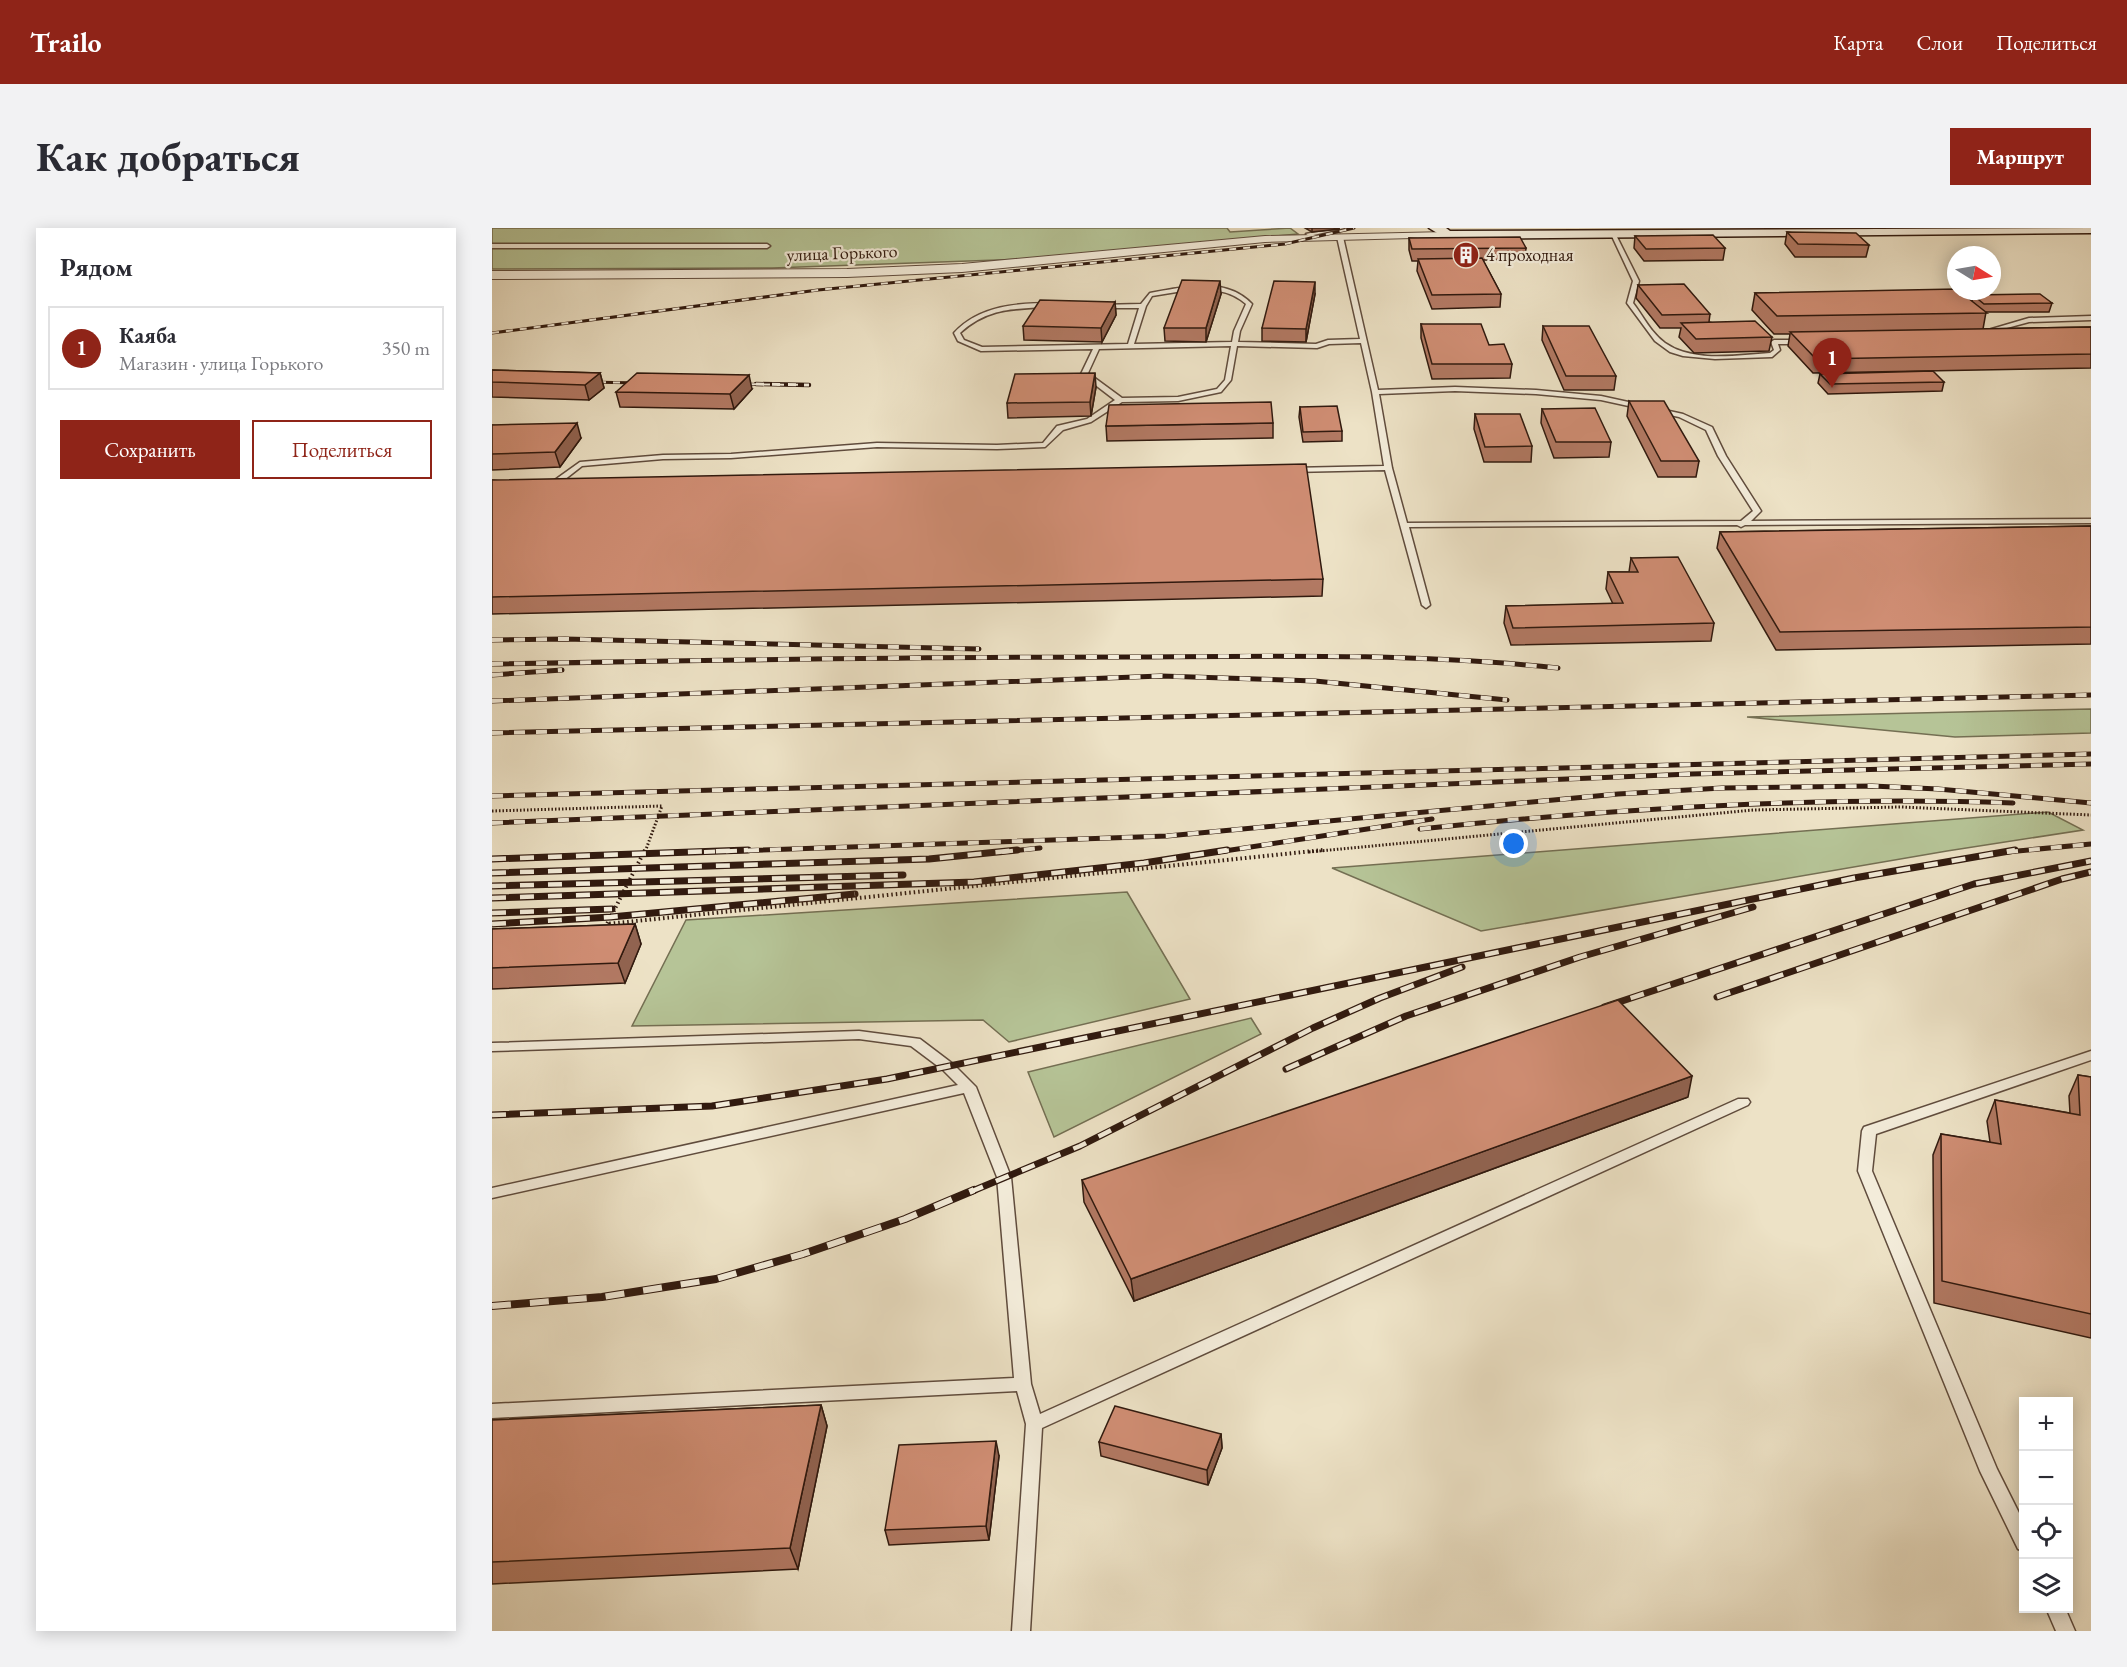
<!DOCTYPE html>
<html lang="ru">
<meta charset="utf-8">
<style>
body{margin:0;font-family:"EB Garamond",serif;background:#f2f2f3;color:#2b2b33}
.controls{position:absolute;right:18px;bottom:18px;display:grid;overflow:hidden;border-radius:0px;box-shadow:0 3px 15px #0003}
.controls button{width:54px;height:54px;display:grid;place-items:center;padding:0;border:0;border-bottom:2px solid #e1e1e2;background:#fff;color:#2b2b33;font:30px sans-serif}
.compass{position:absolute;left:1455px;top:18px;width:54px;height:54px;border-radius:50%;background:#fff;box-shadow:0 3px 15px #0003;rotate:101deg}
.you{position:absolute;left:1022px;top:616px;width:21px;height:21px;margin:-15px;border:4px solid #fff;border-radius:50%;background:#1a73e8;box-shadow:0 0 0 9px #1a73e833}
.badge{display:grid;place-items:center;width:39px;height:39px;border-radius:50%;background:#8f2418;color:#fff;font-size:20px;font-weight:700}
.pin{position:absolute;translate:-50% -50px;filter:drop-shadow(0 2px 3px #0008)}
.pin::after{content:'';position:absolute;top:32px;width:21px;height:18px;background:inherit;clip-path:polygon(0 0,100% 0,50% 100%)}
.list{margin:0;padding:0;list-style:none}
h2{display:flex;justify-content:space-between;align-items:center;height:78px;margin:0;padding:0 24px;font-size:26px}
h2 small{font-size:20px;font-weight:400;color:#7c7c81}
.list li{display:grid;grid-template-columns:39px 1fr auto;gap:18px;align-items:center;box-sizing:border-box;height:84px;margin:0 12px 12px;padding:0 12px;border:2px solid #e1e1e2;border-radius:0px}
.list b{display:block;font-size:22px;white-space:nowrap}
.list p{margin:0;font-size:20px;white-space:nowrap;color:#7c7c81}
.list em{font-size:20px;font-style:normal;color:#7c7c81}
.actions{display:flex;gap:12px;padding:18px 24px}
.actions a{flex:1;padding:14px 0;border:2px solid #8f2418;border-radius:0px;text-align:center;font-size:21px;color:#8f2418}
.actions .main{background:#8f2418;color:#fff}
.icon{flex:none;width:33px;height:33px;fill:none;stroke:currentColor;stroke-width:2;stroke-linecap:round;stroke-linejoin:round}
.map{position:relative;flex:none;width:1599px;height:1403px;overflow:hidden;border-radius:0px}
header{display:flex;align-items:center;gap:36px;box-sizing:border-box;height:84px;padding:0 30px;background:#8f2418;color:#fff}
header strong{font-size:28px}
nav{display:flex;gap:33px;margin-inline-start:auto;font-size:21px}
.intro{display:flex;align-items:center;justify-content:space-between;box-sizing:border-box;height:144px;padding:0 36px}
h1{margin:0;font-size:42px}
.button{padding:15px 27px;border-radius:0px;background:#8f2418;color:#fff;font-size:21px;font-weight:700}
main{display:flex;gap:36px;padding:0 36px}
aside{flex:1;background:#fff;border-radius:0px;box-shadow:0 3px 15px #0003}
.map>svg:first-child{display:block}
.green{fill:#b6c497;stroke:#746f53;stroke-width:1.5}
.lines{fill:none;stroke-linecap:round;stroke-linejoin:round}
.service-casing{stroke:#604c3d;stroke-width:3}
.minor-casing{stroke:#604c3d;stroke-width:2}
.secondary-casing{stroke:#311a0f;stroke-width:3}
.path-far1{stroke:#311a0f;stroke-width:3;stroke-dasharray:1.5 2;stroke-linecap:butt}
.path{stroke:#311a0f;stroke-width:4;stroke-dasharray:1.5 3;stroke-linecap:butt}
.service{fill:#f3ecda;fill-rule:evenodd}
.minor{fill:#f3ecda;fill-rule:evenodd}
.secondary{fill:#f3ecda;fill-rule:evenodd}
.rail-far4-casing{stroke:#311a0f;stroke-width:3}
.rail-far3-casing{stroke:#311a0f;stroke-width:4.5}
.rail-far2-casing{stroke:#311a0f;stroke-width:5}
.rail-far1-casing{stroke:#311a0f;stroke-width:7}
.rail-casing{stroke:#311a0f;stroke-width:8}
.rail-far4{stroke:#f3ecda;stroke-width:2;stroke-dasharray:7;stroke-linecap:butt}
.rail-far3{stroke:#f3ecda;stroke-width:3;stroke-dasharray:8;stroke-linecap:butt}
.rail-far2{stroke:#f3ecda;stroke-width:4;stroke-dasharray:11;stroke-linecap:butt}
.rail-far1{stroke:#f3ecda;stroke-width:4.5;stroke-dasharray:14;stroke-linecap:butt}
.rail{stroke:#f3ecda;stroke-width:6;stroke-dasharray:19;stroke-linecap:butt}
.wall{fill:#b27963;stroke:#311a0f;stroke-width:1.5}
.shaded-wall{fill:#916350;stroke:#311a0f;stroke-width:1.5}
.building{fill:#cf8d73;stroke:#311a0f;stroke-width:1.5}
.labels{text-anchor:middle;stroke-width:4.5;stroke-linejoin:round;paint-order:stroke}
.far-street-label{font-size:18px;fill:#311a0f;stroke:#f3ecda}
.far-poi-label{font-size:18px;fill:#311a0f;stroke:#f3ecda;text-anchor:start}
</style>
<header>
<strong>Trailo</strong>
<nav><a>Карта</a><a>Слои</a><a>Поделиться</a></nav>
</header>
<div class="intro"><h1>Как добраться</h1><a class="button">Маршрут</a></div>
<main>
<aside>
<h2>Рядом<small></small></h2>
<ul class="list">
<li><span class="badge">1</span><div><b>Каяба</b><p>Магазин · улица Горького</p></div><em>350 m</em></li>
</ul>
<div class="actions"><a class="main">Сохранить</a><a>Поделиться</a></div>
</aside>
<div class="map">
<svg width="1599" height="1403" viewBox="0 0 1599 1403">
<rect width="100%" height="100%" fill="#ede2c6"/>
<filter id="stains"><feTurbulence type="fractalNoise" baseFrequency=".00333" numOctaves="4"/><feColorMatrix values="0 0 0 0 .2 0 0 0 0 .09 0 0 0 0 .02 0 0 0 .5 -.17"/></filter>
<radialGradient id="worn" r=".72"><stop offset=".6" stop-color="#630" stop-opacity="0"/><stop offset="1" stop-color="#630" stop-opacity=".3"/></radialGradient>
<g class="green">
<path d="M0 0H735L738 4 798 0 806 6 530 31 280 40 0 41Z"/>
<path d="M1599 481V505L1463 509 1255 489Z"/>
<path d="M1556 584 1591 602 1455 623 989 703 840 640Z"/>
<path d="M635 664 698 771 517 814 491 792 140 798 194 692Z"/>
<path d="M759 790 769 806 562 909 536 844Z"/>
</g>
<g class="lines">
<defs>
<g id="service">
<path d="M841 0H852L817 8 814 6Z"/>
<path d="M1118 4 1123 5 1147 53 1141 75C1151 88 1159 105 1173 115 1201 135 1246 127 1278 125L1282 122 1279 114 1282 112H1313L1316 114 1313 116H1286L1288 122 1280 129 1223 131 1191 128 1178 124 1163 113 1135 75 1141 53Z"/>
<path d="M848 7 851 9 886 162 963 159 1044 162 1109 168 1191 186 1220 199 1234 228 1269 283 1259 293 1599 291V295L1253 297 1249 299 1245 297 917 299 938 377 934 380 930 377 893 242 799 244 795 242 799 240 892 238 880 164 869 115 837 116 825 120 745 118 739 152 729 164 686 173 630 174 599 194 571 202 553 219 505 221 385 219 239 230 171 231 90 238 67 256 60 254 88 234 171 227 239 226 385 215 505 217 551 215 565 198 595 191 623 172 589 146 601 121 489 123 466 113 462 105C488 77 526 75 562 75L564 78C526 82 499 77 468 105L472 112 490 119 636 116 647 80H609L607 77 649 76 658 65C692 59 733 48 760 76L748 103 746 114 824 116 836 112 868 111 845 9ZM697 62C719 61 737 61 754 76L742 103 740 114 642 116 654 78 660 68ZM739 118 733 152 725 161 686 169 630 170 596 145 607 121ZM963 163 1044 166 1109 172 1187 189 1214 202 1226 228 1261 283 1249 293 915 295 900 240 887 166Z"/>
<path d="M0 16H275L278 18 275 20H0Z"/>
<path d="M1599 88V92L1537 94 1489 107 1486 105 1537 90Z"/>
<path d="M367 803 428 811 461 836 484 859 519 949 539 1156 548 1186 1246 871H1256L1258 874 1256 877 550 1200 538 1403H520L534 1196 525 1163 0 1190V1176L522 1150 505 949 472 865 0 970V960L466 857 451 842 419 818 367 811 0 823V815Z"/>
<path d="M1599 823V832L1384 906 1380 943 1505 1241 1532 1295V1323L1526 1321 1488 1243 1366 943 1370 903 1372 899Z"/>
<path d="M1554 1380H1573L1583 1403H1564Z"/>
</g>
<path id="minor" d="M955 4 959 5V9L773 14 470 44 355 49 0 51V43L355 41 470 36 773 8Z"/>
<path id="secondary" d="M937 0H954L958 3 1599 0V5L955 11Z"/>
</defs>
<use href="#service" class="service-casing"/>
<use href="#minor" class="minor-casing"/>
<use href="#secondary" class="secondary-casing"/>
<g class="path-far1">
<path d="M0 583 170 578 153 624"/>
<path d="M817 624 1261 582 1409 579 1599 587"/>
</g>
<path class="path" d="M153 622 115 696 831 622"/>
<use href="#service" class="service"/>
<use href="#minor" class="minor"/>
<use href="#secondary" class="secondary"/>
<defs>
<g id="rail-far4">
<path d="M0 105 326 62 793 16 862 0"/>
<path d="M93 154 150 155"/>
<path d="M243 156 317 157"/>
</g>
<path id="rail-far3" d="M264 156 317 157"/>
<g id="rail-far2">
<path d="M0 412 73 411 487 421"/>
<path d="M0 436C213 432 425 429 638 429 781 428 923 425 1066 440"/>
<path d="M0 447 70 442"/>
<path d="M0 473 669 448 823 453 1015 472"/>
<path d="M0 505 1599 467"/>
<path d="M0 568 1599 526"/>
<path d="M0 595 1199 546 1599 536"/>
<path d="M928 601C1126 580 1322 568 1521 575"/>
<path d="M212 624 675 608 1126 566 1230 560 1380 558 1446 561 1599 575"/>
<path d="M510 624 548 620"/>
<path d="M726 624 940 591"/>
<path d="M1515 624 1599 616"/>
</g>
<g id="rail-far1">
<path d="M0 631 256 622"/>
<path d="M0 645 437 631 525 622"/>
<path d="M0 658 411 647"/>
<path d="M0 670 482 654 652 635 735 622"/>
<path d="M0 685 120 681"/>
<path d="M0 696 119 689 363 666"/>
<path d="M1225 769 1570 651 1599 644"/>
<path d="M1112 779 1482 656 1599 633"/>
<path d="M794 841 914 788 1088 729 1261 679"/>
<path d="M0 887 220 878 395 851 1362 650 1523 622"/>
<path d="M478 964 588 918 821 800 888 770 970 739"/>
</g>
<path id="rail" d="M0 1078 110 1069 224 1051 311 1026 413 991 482 962"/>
</defs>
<use href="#rail-far4" class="rail-far4-casing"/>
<use href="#rail-far3" class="rail-far3-casing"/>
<use href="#rail-far2" class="rail-far2-casing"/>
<use href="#rail-far1" class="rail-far1-casing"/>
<use href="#rail" class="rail-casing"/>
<use href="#rail-far4" class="rail-far4"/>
<use href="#rail-far3" class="rail-far3"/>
<use href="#rail-far2" class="rail-far2"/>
<use href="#rail-far1" class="rail-far1"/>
<use href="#rail" class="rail"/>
</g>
<g class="wall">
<path d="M813 0H847V1L820 4Z"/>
<path d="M1295 4 1377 17 1374 29H1303L1293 16Z"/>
<path d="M1143 8 1233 20 1231 32 1152 33 1142 20Z"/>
<path d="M917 10 1034 20 1033 32H991L1009 66 1008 79 940 81 925 43 926 33H920L917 22Z"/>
<path d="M1146 57 1218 86 1217 94 1280 109 1277 123 1202 125 1187 109 1189 100H1168L1144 70Z"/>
<path d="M1263 65 1480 73 1481 67 1560 75 1557 84H1494L1491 101 1599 99V140L1321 145 1296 118 1298 106H1282L1260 82Z"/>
<path d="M729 66 714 114 673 113 672 100Z"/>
<path d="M823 66 814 114 770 113V100Z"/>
<path d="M623 74 624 87 610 114 532 112 531 98Z"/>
<path d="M929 96 997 117 1020 136 1018 150 940 151 929 110Z"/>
<path d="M1051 98 1124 148 1122 162H1072L1050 112Z"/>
<path d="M0 142 108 145 112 160 97 172 0 169Z"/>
<path d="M1328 146 1452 154 1450 163 1336 166 1326 155Z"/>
<path d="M604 159 599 188 516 190 515 175Z"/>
<path d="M260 161 242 181 128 179 124 164Z"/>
<path d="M1137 173 1207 233 1204 249H1166L1135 188Z"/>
<path d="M808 179 850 203V213L811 214 807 189Z"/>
<path d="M1050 181 1119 214 1117 229 1062 230 1049 195Z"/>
<path d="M983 186 1040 218 1039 234H992L982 201Z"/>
<path d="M781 195V210L615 213 614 198Z"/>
<path d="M0 197 89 210 68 239 0 242Z"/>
<path d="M0 252 831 351 830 368 0 386Z"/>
<path d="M1599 298V416L1284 422 1225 320 1228 304Z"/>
<path d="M1139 330 1222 395 1219 413 1019 417 1012 395 1014 378 1121 376 1114 361 1116 344H1137Z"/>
<path d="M143 696 149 716 133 755 0 761V701Z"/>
<path d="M1586 847 1599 849V1110L1442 1075 1441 927 1449 906 1498 914 1495 893 1503 872 1578 885 1577 868Z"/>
<path d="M1196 869 642 1073 592 974 590 952Z"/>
<path d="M329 1177 335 1198 306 1341 0 1356V1192Z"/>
<path d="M729 1206 730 1220 716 1257 609 1228 607 1214Z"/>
<path d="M507 1228 497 1312 397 1317 393 1302Z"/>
</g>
<g class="shaded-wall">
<path d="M820 0H847V1L820 4Z"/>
<path d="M728 53 729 66 714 114V100Z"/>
<path d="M823 54V66L814 114V101Z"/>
<path d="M623 74 624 87 610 114 609 100Z"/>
<path d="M108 145 112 160 97 172 93 157Z"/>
<path d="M603 145 604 159 599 188 598 174Z"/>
<path d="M257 147 260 161 242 181 238 166Z"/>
<path d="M85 195 89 210 68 239 63 224Z"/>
<path d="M143 696 149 716 133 755 126 735Z"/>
<path d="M1200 848 1196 869 642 1073 639 1051Z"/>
<path d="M329 1177 335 1198 306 1341 298 1320Z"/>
<path d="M729 1206 730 1220 716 1257 715 1242Z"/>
<path d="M504 1213 507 1228 497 1312 494 1298Z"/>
</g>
<g class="building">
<path d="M1295 4 1364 5 1377 17 1306 16Z"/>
<path d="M1221 7 1233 20 1154 21 1143 8Z"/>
<path d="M1028 9 1034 20 920 21 917 10Z"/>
<path d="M990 30 1009 66 940 67 926 31Z"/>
<path d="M690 52 728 53 714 100H672Z"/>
<path d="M782 53 823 54 814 101 770 100Z"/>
<path d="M1192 56 1218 86 1170 87 1146 57Z"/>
<path d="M1464 61V63H1467L1495 85 1285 88 1263 65Z"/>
<path d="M1548 66 1560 75 1492 76 1481 67Z"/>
<path d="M548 72 623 74 609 100 531 98Z"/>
<path d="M1263 93 1280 109 1204 111 1189 95Z"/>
<path d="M929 96H989L997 117 1012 116 1020 136H940Z"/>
<path d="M1051 98H1097L1124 148H1074Z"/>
<path d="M1599 99V126L1324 131 1298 104Z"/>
<path d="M0 142 108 145 93 157 0 154Z"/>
<path d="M1441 143 1452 154 1338 156 1328 146Z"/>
<path d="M145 145 257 147 238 166 124 164Z"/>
<path d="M603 145 598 174 515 175 523 146Z"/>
<path d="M1137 173H1172L1207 233H1169Z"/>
<path d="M779 174 781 195 614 198 617 177Z"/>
<path d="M845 178 850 203 811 204 808 179Z"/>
<path d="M1103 180 1119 214H1064L1050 181Z"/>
<path d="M983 186H1028L1040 218 993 219Z"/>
<path d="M85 195 63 224 0 226V197Z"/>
<path d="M814 236 831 351 0 369V252Z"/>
<path d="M1599 298V399L1288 404 1228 304Z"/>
<path d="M1186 329 1222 395 1021 400 1014 378 1131 375 1116 344H1146L1139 330Z"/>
<path d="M143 696 126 735 0 740V701Z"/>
<path d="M1126 772 1200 848 639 1051 590 952Z"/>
<path d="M1586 847 1599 849V1086L1450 1053 1449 906 1509 916 1503 872 1588 887Z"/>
<path d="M329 1177 298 1320 0 1334V1192Z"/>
<path d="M623 1178 729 1206 715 1242 607 1214Z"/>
<path d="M504 1213 494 1298 393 1302 407 1217Z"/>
</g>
<defs>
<symbol id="building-disc" viewBox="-11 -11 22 22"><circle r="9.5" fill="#8f2418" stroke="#f3ecda"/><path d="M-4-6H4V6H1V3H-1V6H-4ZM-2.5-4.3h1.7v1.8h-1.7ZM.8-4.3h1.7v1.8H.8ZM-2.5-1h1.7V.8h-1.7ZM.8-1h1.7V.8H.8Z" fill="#fff"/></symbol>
</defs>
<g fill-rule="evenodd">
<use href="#building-disc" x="959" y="12" width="30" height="30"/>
</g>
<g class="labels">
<g class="far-street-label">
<text transform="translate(350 25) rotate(-2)" y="6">улица Горького</text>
</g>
<g class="far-poi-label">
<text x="994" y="33">4 проходная</text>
</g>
</g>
<rect width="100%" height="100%" filter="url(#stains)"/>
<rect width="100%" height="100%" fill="url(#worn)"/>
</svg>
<div class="controls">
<button>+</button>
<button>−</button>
<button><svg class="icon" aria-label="locate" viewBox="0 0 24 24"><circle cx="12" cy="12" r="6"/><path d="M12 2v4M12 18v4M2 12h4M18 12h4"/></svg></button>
<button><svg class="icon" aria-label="layers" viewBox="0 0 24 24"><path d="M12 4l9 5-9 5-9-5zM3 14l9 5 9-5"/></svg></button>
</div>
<svg class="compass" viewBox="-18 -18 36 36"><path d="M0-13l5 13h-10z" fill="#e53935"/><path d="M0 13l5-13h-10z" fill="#7c7c81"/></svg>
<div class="you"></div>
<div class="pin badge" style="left:1340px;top:160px">1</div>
</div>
</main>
